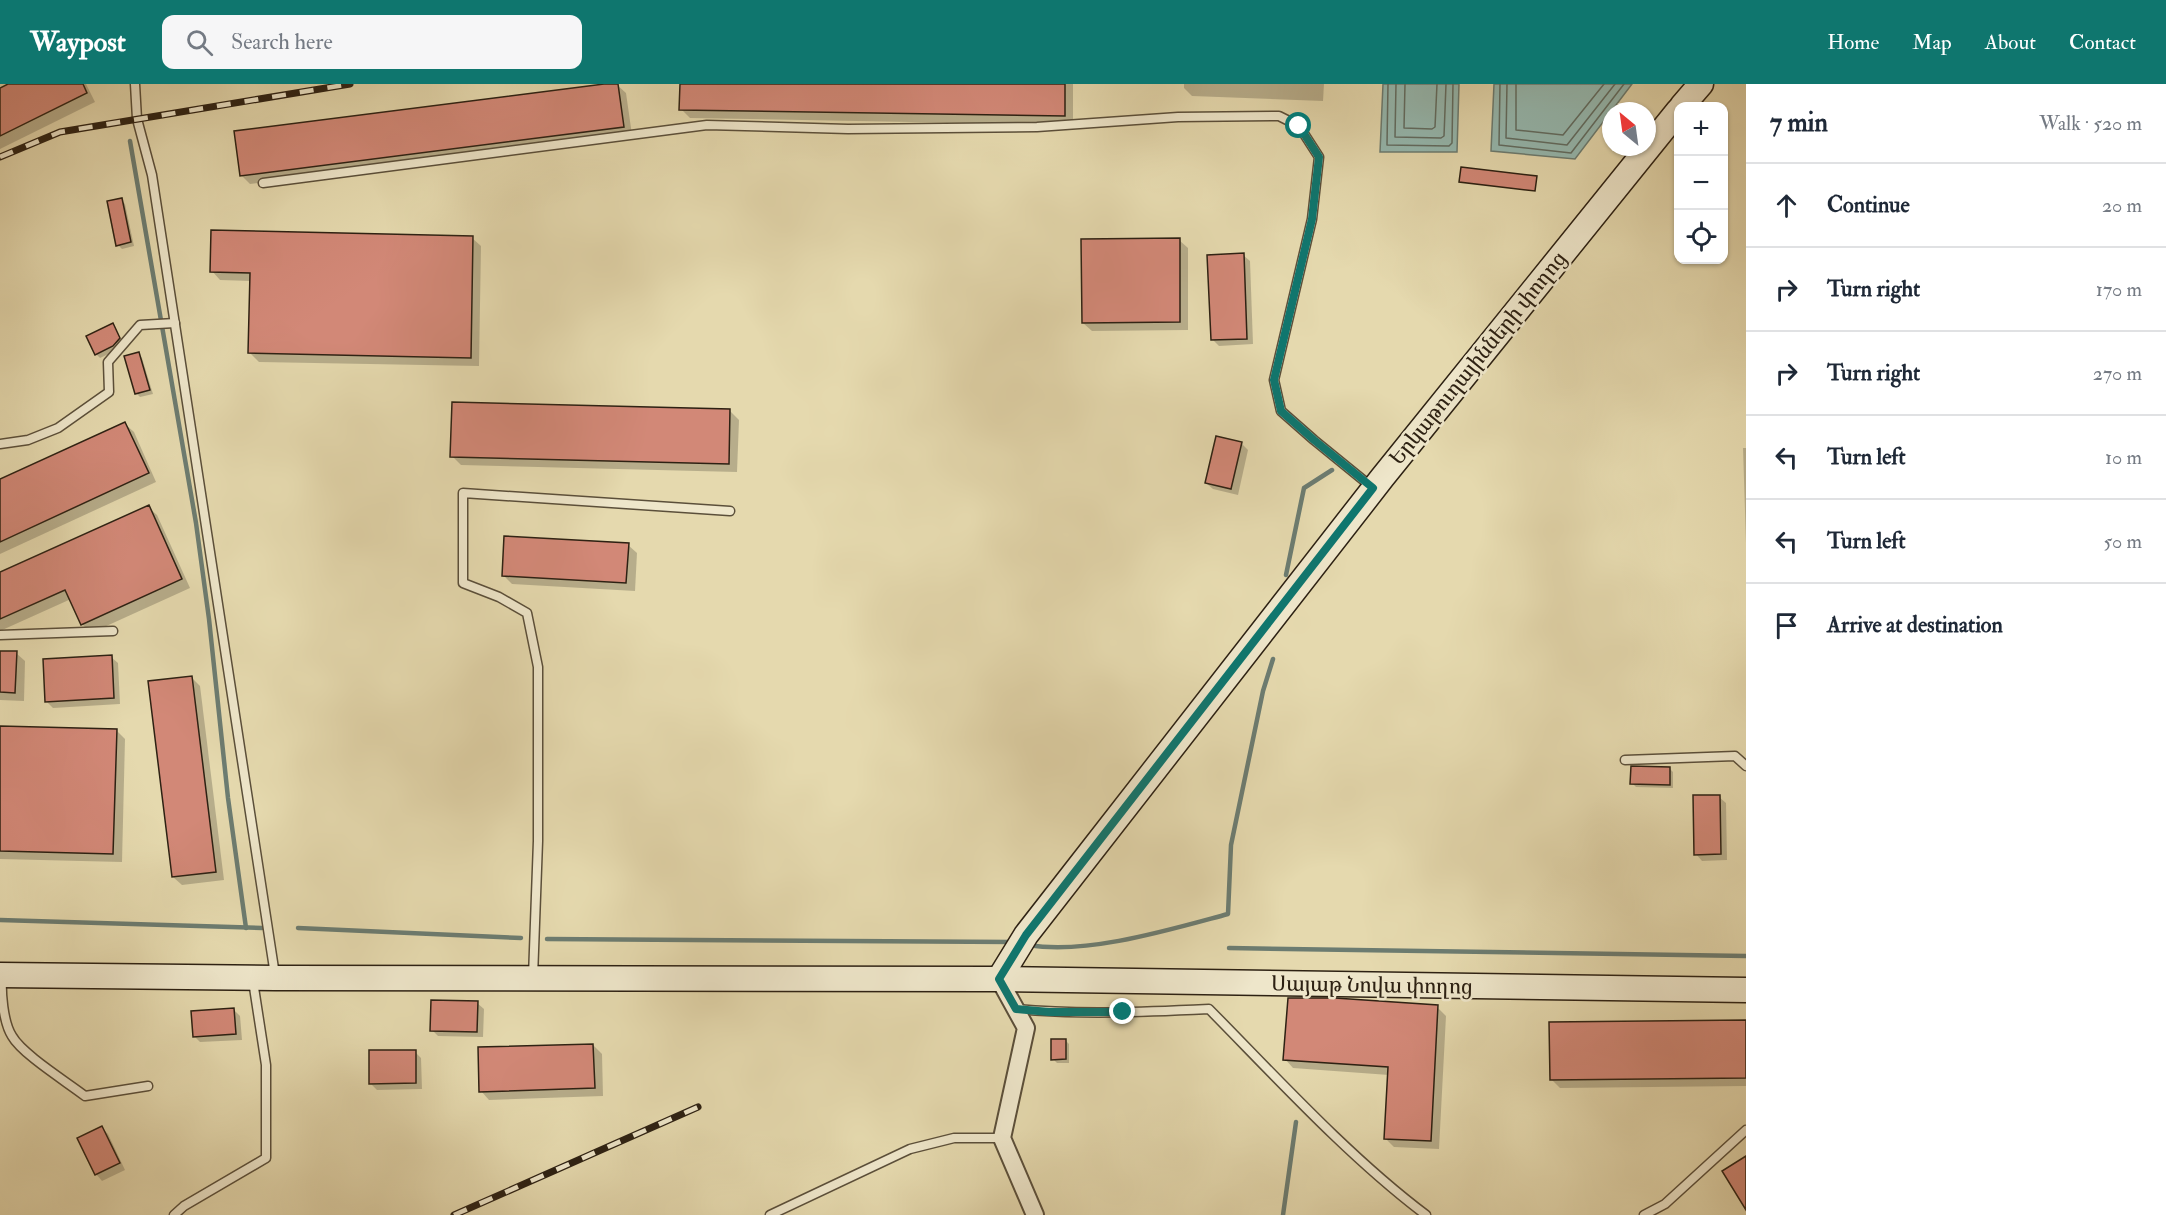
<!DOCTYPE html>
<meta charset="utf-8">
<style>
body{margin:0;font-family:"IM FELL Double Pica","Noto Serif Armenian",serif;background:#f6f6f7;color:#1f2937}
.controls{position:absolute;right:18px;top:18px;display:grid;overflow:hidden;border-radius:12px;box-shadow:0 2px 4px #0004}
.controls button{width:54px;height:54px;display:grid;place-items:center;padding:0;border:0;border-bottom:2px solid #e0e1e3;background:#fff;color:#1f2937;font:30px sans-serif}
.compass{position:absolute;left:1602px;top:18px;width:54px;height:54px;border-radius:50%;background:#fff;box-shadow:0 2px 4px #0004;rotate:331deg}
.stop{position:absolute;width:18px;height:18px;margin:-14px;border:4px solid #0f766e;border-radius:50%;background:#fff}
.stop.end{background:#0f766e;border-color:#fff;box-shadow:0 2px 6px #0008}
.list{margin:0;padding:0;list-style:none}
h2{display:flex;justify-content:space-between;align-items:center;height:78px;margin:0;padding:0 24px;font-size:26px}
h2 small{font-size:20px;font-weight:400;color:#747a83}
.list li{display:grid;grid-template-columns:39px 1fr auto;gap:18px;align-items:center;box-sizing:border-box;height:84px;padding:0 24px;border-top:2px solid #e0e1e3}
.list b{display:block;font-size:22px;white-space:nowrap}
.list em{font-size:20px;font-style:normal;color:#747a83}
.icon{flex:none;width:33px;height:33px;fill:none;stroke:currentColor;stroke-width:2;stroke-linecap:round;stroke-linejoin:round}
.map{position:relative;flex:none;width:1746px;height:1131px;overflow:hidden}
header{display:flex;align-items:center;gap:36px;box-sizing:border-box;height:84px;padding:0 30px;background:#0f766e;color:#fff}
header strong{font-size:28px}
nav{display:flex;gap:33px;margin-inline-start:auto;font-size:21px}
.search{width:420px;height:54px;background:#f6f6f7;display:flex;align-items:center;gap:15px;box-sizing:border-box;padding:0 21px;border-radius:12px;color:#747a83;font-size:22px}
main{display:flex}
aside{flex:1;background:#fff}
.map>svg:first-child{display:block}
.water{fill:#96b9b0;stroke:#6c7c71;stroke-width:1.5}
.shadow{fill:#0003}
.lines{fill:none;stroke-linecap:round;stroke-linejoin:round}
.shore{stroke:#626d62;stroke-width:1.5}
.stream{stroke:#6c7c71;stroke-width:4.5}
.building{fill:#d28877;stroke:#2d2113;stroke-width:1.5}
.lane-casing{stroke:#5b4f3a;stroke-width:11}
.street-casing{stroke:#5b4f3a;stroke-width:20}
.secondary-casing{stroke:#2d2113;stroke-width:27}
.lane{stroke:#eee6ca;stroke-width:8}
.street{stroke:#eee6ca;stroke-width:16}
.secondary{stroke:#eee6ca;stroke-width:24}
.rail-casing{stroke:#2d2113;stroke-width:7}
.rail{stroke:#eee6ca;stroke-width:4.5;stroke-dasharray:14;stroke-linecap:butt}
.route{stroke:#0f766e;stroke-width:8}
.labels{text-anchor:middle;stroke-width:5;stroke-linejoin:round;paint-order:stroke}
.street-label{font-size:21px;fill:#2d2113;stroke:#eee6ca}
</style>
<header>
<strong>Waypost</strong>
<div class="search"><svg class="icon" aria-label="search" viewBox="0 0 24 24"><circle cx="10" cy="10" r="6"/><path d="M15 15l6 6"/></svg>Search here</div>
<nav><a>Home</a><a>Map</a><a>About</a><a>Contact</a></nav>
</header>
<main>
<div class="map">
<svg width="1746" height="1131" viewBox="0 0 1746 1131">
<rect width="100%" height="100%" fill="#e5d9ae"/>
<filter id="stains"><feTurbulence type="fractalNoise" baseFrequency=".00333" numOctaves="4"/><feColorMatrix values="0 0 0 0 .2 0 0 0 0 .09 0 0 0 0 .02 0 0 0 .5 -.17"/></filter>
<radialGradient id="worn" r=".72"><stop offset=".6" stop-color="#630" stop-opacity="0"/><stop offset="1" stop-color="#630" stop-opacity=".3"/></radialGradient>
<g class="water">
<path d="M1383 0H1459L1457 68H1380Z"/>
<path d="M1494 0H1632L1575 75 1491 67Z"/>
</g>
<g class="shadow">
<path d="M12 0H86L95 18 0 65V6Z"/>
<path d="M616 0 626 9 632 51 250 100 241 91Z"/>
<path d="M681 0H1073V41L690 34 681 25Z"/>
<path d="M1184 0H1324L1323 17 1192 12 1184 4Z"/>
<path d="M121 116 125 120 134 162 122 165 118 161Z"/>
<path d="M472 154 481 162 479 282 259 278 250 269 251 197 220 196 212 187Z"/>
<path d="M1179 156 1188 164V246L1092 247 1083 239Z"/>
<path d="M1243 171 1250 177 1253 260 1219 262 1212 255Z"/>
<path d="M113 241 123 259 117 266 100 274 96 270Z"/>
<path d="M138 270 142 274 153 310 140 313 136 309Z"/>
<path d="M730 327 739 336 737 388 461 381 452 372Z"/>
<path d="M125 340 134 348 156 398 0 470V397Z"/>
<path d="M1217 354 1242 360 1248 366 1238 411 1213 405 1206 399Z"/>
<path d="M1743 364H1746V459Z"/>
<path d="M148 423 157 431 190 504 91 549 82 540 71 515 0 547V489Z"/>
<path d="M628 461 637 469 635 507 512 500 503 491Z"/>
<path d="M0 568 16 569 25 577 24 617 0 616Z"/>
<path d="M111 573 118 579 120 620 53 624 46 617Z"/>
<path d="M191 593 200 602 224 796 182 801 173 793Z"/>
<path d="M0 644 116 646 125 655 122 778 0 775Z"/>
<path d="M1669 684 1673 688V704L1636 703 1632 699Z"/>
<path d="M1719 713 1726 719 1727 776 1702 777 1696 770Z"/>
<path d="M477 919 484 925 483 953 438 952 432 946Z"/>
<path d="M1437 923 1446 932 1439 1065 1394 1063 1385 1054 1389 991 1293 984 1285 975Z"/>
<path d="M234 926 240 932 242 956 200 958 194 952Z"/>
<path d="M1746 937V1002L1560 1004 1551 995Z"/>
<path d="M1065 956 1069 960V979H1057L1053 975Z"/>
<path d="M593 961 602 970 603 1012 489 1016 481 1007Z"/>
<path d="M415 968 421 974 422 1005 377 1006 370 999Z"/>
<path d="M102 1044 108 1050 125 1086 102 1097 96 1090Z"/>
</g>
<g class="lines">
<g class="shore">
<path d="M1388 0 1387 61 1449 62 1452 59 1453 0"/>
<path d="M1396 0 1395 53 1441 54 1444 52 1446 0"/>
<path d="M1405 0 1404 44 1432 45 1435 43 1437 0"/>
<path d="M1500 0 1499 61 1571 69 1624 0"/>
<path d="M1507 0 1506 54 1567 61 1615 0"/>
<path d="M1516 0V46L1563 51 1604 0"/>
</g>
<g class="stream">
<path d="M130 57 196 439 209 535 228 714 246 844"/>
<path d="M1286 491 1304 404 1332 386"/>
<path d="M0 836 262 844"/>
<path d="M298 844 521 854"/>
<path d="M547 855 1012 858"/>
<path d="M1029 861C1087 871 1172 845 1228 830L1231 761 1263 607 1273 575"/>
<path d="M1229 864 1746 872"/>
<path d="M1283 1131 1296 1038"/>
</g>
</g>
<g class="building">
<path d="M8 0H83L87 9 0 52V4Z"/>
<path d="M604 0H618L624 43 240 92 234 47Z"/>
<path d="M680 0H1065V32L679 26Z"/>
<path d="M1461 83 1537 92 1535 107 1459 98Z"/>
<path d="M122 114 131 158 116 162 107 117Z"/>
<path d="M211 146 473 152 471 274 248 269 250 189 210 188Z"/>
<path d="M1180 154V238L1082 239 1081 155Z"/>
<path d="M1244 169 1247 255 1211 256 1207 171Z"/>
<path d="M113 239 120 254 113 262 95 271 86 252Z"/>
<path d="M139 268 150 306 135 310 124 272Z"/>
<path d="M452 318 730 325 729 380 450 373Z"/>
<path d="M125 338 149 389 0 458V395Z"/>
<path d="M1216 352 1242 358 1231 405 1205 399Z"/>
<path d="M149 421 182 495 81 541 65 506 0 535V488Z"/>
<path d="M504 452 629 459 626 499 502 492Z"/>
<path d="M0 567H17L15 609 0 608Z"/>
<path d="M112 571 114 614 45 618 43 575Z"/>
<path d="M192 592 216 788 172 793 148 597Z"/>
<path d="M0 642 117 645 113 770 0 767Z"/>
<path d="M1631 682 1670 683V701L1630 700Z"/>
<path d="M1693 711H1720L1721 770 1694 771Z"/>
<path d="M1288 914H1335L1438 921 1431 1057 1384 1055 1388 983 1283 976Z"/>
<path d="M431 916 478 917 477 948 430 947Z"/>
<path d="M234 924 236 950 193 953 191 927Z"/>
<path d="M1746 936V994L1550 996 1549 938Z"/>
<path d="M1051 955H1066V975L1051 976Z"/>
<path d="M593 960 595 1004 479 1008 478 963Z"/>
<path d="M369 966H416V999L369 1000Z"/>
<path d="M102 1042 120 1079 95 1091 77 1054Z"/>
<path d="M1746 1072V1126L1722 1087Z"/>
</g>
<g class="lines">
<defs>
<g id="lane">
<path d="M135 0 137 35 152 91 275 891"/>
<path d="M263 99 707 41 848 45 1037 43 1178 33 1279 32 1299 42 1319 73 1312 135 1274 296 1281 327 1314 356 1373 404"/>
<path d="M0 360 28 356 58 344 109 308 108 278 140 241 175 239"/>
<path d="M0 551 113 547"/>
<path d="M1625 676 1735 672 1746 682"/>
<path d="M2 892C1 908 3 938 12 952 22 970 67 998 85 1012L148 1002"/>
<path d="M533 893 538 757V583L527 529 499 513 463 499V409L730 427"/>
<path d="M1016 925C1080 931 1145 928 1209 925 1277 994 1349 1073 1426 1131"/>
<path d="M174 1131 184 1122 266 1074V981L253 897"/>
<path d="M770 1131 910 1065 954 1054H1002"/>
<path d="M1644 1131 1665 1120 1746 1046"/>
</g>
<path id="street" d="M999 895 1026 944 1002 1054 1035 1131"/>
<g id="secondary">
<path d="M1682 22 1701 0"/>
<path d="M0 891 275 894 999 895 1746 906"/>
<path d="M999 895 1026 851 1382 394 1678 27"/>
</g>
</defs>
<use href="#lane" class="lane-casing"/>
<use href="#street" class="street-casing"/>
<use href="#secondary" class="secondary-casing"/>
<use href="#lane" class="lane"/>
<use href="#street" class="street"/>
<use href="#secondary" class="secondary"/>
<defs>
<g id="rail">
<path d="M0 73 60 48 350 0"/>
<path d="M454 1131 698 1023"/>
</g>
</defs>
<use href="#rail" class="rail-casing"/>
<use href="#rail" class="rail"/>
</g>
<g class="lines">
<path class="route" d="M1123 928H1049L1016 925 999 895 1026 851 1373 404 1314 356 1281 327 1274 296 1312 135 1319 73 1299 42"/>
</g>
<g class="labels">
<g class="street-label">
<text transform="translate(1478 274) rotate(-51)" y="7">Երկաթուղայինների փողոց</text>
<text transform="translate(1372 901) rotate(1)" y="7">Սայաթ Նովա փողոց</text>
</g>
</g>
<rect width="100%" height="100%" filter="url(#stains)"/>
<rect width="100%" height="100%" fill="url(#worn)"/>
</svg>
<div class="controls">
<button>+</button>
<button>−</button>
<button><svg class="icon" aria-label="locate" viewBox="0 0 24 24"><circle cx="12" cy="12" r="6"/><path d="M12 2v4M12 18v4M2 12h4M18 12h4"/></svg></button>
</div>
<svg class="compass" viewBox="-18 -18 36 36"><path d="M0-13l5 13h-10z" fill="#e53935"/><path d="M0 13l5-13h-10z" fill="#747a83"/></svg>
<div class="stop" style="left:1299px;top:42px"></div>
<div class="stop end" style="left:1123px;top:928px"></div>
</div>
<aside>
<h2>7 min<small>Walk · 520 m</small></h2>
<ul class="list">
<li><svg class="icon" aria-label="ahead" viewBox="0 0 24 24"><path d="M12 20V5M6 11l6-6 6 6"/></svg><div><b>Continue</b></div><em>20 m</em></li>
<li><svg class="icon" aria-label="right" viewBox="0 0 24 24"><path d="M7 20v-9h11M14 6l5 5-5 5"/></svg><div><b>Turn right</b></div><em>170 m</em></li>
<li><svg class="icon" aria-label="right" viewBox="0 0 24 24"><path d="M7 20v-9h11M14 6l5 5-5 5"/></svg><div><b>Turn right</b></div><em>270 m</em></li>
<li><svg class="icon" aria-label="left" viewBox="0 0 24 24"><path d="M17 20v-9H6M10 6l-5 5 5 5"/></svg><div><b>Turn left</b></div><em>10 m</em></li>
<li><svg class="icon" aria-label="left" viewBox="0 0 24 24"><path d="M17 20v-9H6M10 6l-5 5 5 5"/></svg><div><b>Turn left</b></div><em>50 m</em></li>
<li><svg class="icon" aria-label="arrive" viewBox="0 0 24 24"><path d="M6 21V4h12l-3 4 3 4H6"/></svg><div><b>Arrive at destination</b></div></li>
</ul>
</aside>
</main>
